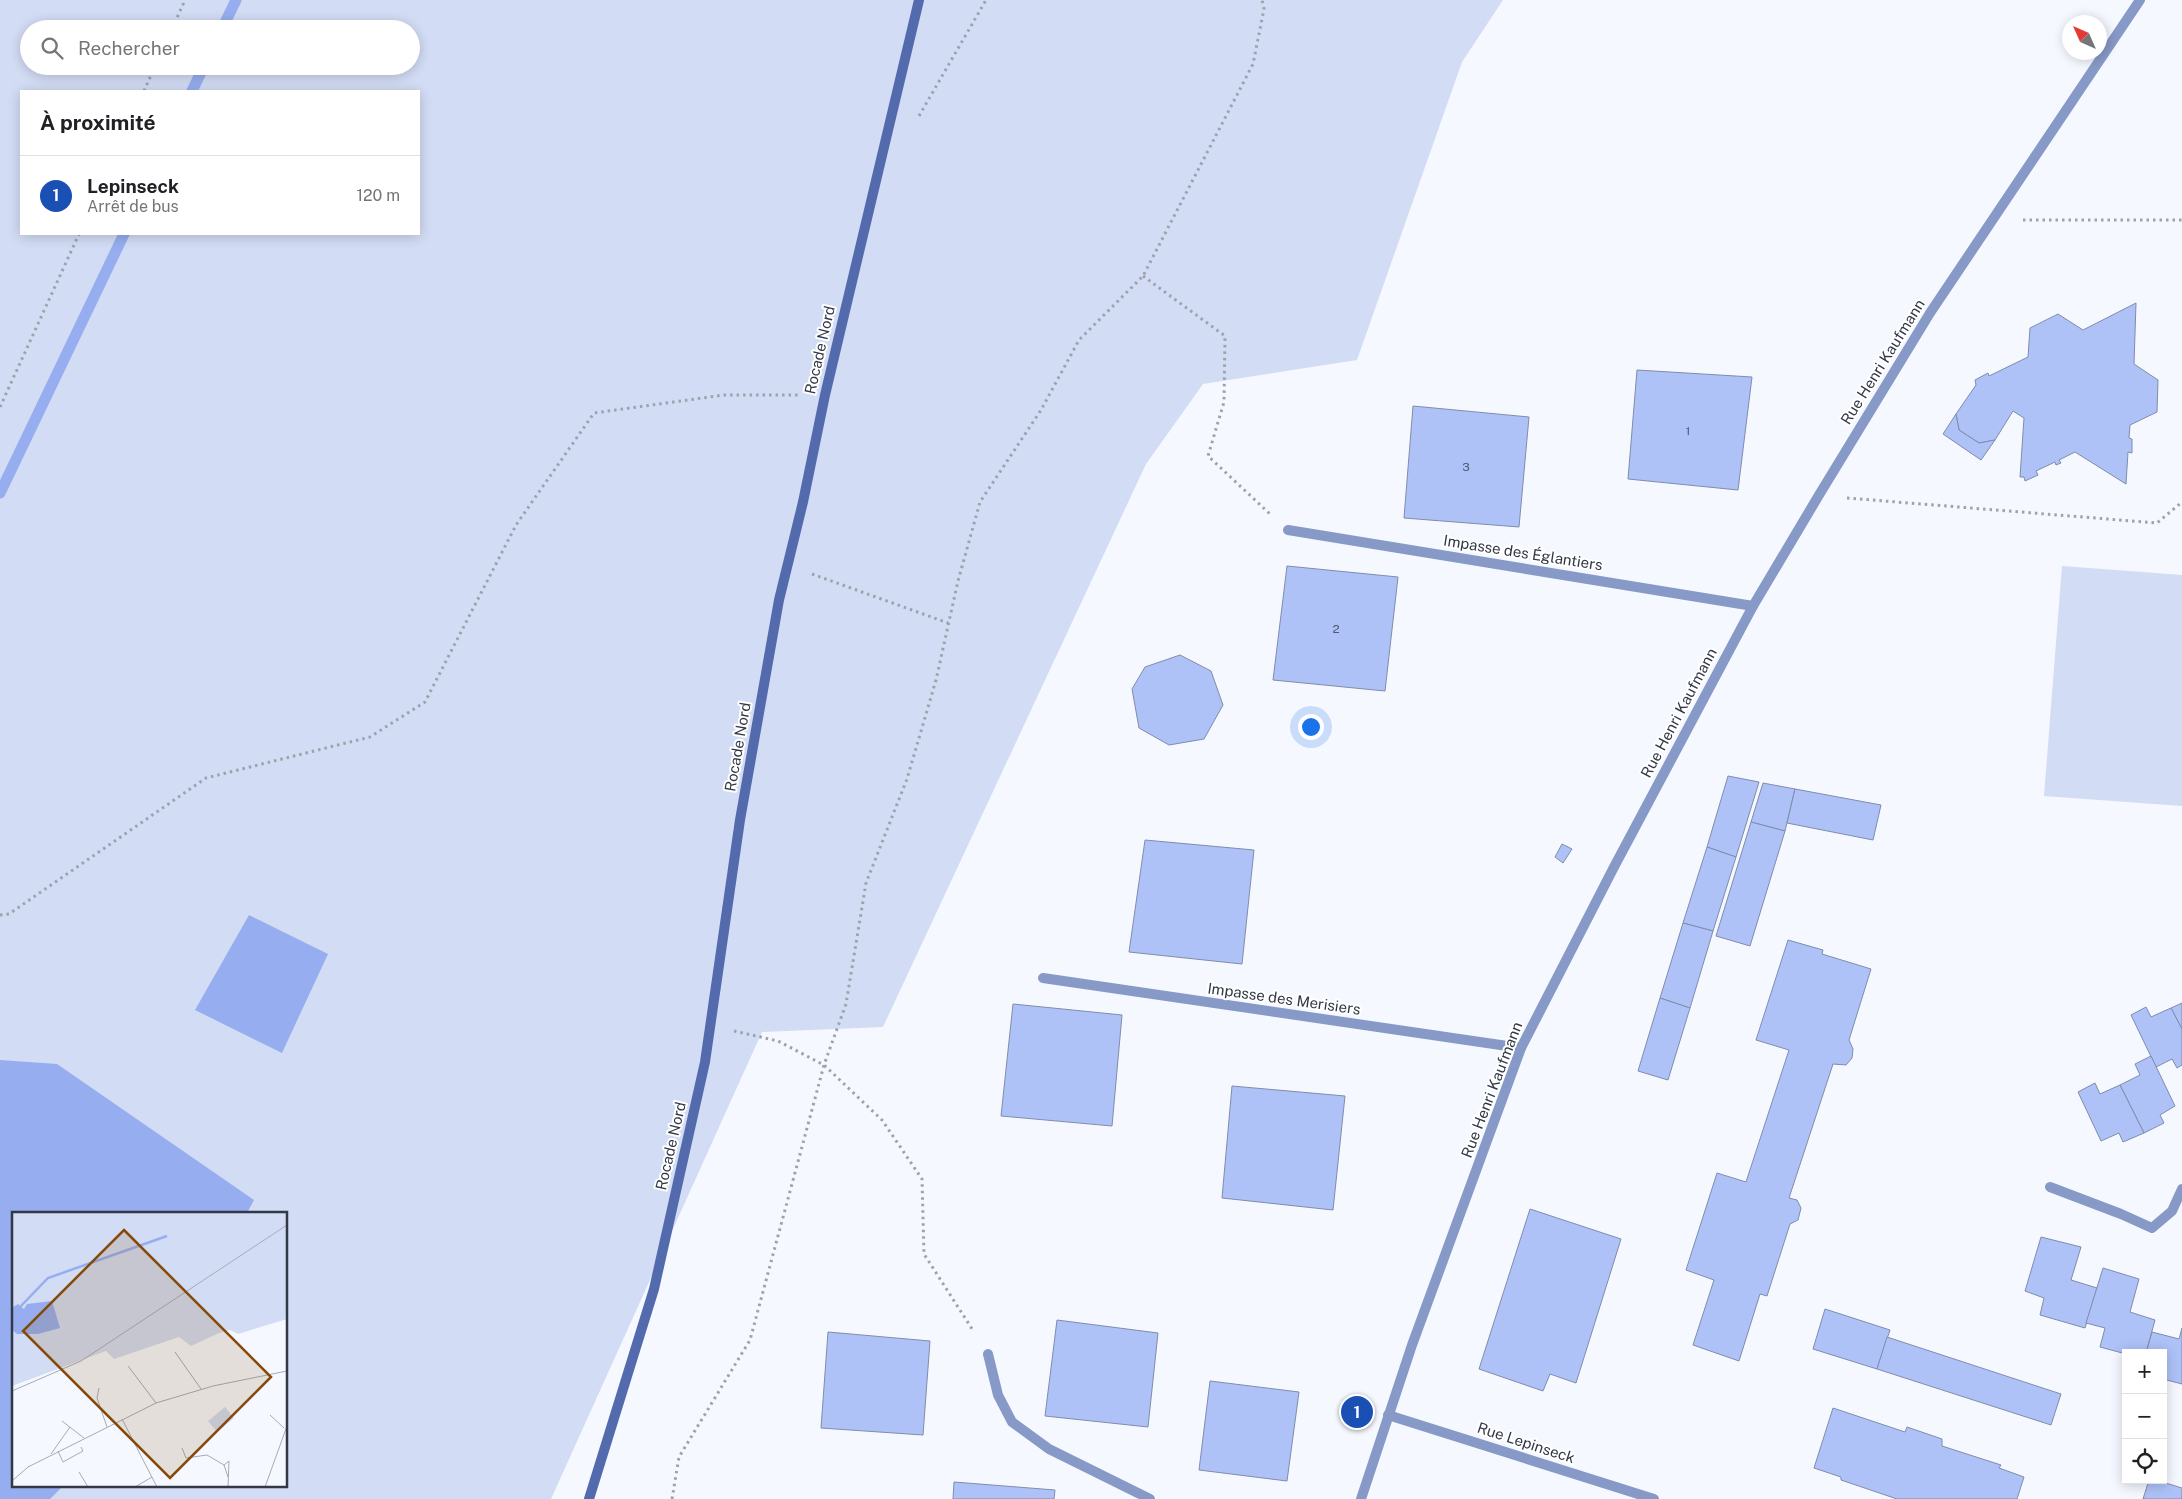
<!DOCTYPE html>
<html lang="fr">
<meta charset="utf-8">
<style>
body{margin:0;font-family:"Public Sans",sans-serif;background:#f6f6f6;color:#202124}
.controls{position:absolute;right:15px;bottom:15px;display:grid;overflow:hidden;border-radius:0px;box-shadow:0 2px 12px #0003}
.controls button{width:45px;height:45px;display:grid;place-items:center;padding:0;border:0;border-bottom:1px solid #e0e0e0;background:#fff;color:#202124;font:25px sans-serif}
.compass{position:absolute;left:2062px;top:15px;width:45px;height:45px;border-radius:50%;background:#fff;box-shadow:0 2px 12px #0003;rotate:315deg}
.you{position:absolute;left:1310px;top:726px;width:18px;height:18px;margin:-12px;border:4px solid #fff;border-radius:50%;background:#1a73e8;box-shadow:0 0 0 8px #1a73e833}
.badge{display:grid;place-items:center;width:32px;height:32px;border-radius:50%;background:#864909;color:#fff;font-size:16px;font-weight:700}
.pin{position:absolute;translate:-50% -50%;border:2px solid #fff;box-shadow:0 1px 5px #0006}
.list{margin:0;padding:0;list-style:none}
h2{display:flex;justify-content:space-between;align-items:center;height:65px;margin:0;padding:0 20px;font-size:21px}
h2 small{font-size:16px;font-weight:400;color:#757577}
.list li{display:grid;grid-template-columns:32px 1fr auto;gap:15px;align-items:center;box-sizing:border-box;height:80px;padding:0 20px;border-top:1px solid #e0e0e0}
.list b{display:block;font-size:19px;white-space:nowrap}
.list p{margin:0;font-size:16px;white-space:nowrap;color:#757577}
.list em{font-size:16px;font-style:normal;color:#757577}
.icon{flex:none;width:28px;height:28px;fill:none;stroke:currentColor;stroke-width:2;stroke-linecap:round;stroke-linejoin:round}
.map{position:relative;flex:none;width:2182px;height:1499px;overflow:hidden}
.search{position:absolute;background:#fff;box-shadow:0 2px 12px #0003;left:20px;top:20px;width:400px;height:55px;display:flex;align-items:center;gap:12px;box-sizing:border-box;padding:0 18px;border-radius:28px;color:#757577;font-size:19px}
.panel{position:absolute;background:#fff;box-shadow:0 2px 12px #0003;left:20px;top:90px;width:400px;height:145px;border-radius:0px}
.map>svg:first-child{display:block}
.green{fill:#d2dcf4;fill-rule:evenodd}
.water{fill:#96aef0}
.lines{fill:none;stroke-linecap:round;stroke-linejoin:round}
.stream{stroke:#96aef0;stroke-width:11}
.building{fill:#aec2f8;stroke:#808cab}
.path{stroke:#9ea2ac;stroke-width:3;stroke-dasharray:2.5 4;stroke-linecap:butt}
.street{stroke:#8799c7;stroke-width:10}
.secondary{stroke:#536aad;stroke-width:10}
.labels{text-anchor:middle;stroke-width:4;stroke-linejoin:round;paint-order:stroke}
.number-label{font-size:12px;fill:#525a72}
.street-label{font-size:15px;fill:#333846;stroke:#fff}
.inset-river{fill:none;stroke:#96aef0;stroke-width:2.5}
.inset-road{fill:none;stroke:#a7abb5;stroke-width:1}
.view{fill:#864909;fill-opacity:0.15;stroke:#864909;stroke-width:2.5}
.inset-edge{fill:none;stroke:#333846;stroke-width:2.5}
</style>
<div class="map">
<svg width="2182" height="1499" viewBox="0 0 2182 1499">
<rect width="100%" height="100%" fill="#f5f8ff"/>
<g class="green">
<path d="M0 0H1503L1462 62 1357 360 1203 384 1146 464 883 1027 762 1032 551 1499H0ZM29 29H411V66H29ZM21 91H419V234H21ZM14 1213H286V1485H14Z"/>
<path d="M2062 566 2182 575V806L2044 796Z"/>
</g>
<g class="water">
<path d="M249 915 328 954 282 1053 195 1010Z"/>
<path d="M0 1060 57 1064 254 1200 247 1213H14V1485H64L50 1499H0Z"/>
</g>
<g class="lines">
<g class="stream">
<path d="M222 29 236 0"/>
<path d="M192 91 204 66"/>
<path d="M0 493 124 234"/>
</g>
</g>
<g class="building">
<path d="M2136 303 2134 364 2158 380 2157 412 2130 425 2129 438 2132 439V453L2128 452 2126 484 2075 452 2059 460 2061 463 2056 465 2055 462 2036 471 2038 475 2025 481 2024 477H2020L2024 418 2013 411 1995 440 1979 443 1959 430 1956 414 1976 385 1975 380 1988 373 1989 376 2028 357 2030 328 2058 314 2083 330Z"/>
<path d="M1637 370 1752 377 1738 490 1628 479Z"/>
<path d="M1413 406 1529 417 1519 527 1404 518Z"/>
<path d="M1956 414 1959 430 1979 443 1995 440 1981 460 1943 434Z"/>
<path d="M1287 566 1398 577 1385 691 1273 680Z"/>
<path d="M1180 655 1211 671 1223 705 1204 739 1169 745 1139 728 1132 689 1145 667Z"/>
<path d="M1728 776 1759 782 1736 857 1707 847Z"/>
<path d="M1763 783 1795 789 1785 831 1751 822Z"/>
<path d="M1795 789 1881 805 1873 840 1787 823Z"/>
<path d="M1751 822 1785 831 1750 946 1716 936Z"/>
<path d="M1145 840 1254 850 1242 964 1129 952Z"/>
<path d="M1562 844 1572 849 1563 863 1555 857Z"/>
<path d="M1707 847 1736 857 1713 931 1683 923Z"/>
<path d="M1683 923 1713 931 1690 1008 1660 998Z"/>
<path d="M1788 940 1823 950 1822 954 1871 969 1849 1040 1853 1049 1852 1058 1846 1065 1833 1064 1789 1198 1797 1200 1801 1208 1798 1220 1790 1224 1767 1296 1760 1294 1739 1361 1693 1345 1714 1280 1686 1270 1717 1173 1746 1182 1789 1050 1756 1040Z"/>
<path d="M1660 998 1690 1008 1668 1080 1638 1071Z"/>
<path d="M2182 1003V1029L2171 1008Z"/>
<path d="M1013 1004 1122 1015 1112 1126 1001 1116Z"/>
<path d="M2146 1007 2151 1017 2171 1008 2182 1029V1065L2177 1068 2172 1059 2156 1067 2131 1015Z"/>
<path d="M2151 1056 2175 1106 2160 1115 2164 1123 2144 1133 2120 1085 2140 1075 2135 1064Z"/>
<path d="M2095 1083 2100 1094 2120 1085 2144 1133 2123 1142 2119 1133 2101 1141 2078 1092Z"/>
<path d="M1232 1086 1345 1096 1333 1210 1222 1198Z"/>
<path d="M1530 1209 1621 1239 1576 1383 1550 1374 1543 1391 1479 1369Z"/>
<path d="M2041 1237 2081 1247 2071 1280 2097 1288 2085 1328 2040 1315 2044 1298 2025 1291Z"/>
<path d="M2103 1268 2139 1279 2130 1312 2155 1320 2146 1353H2126V1354L2100 1347 2105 1328 2086 1323Z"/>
<path d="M1825 1309 1890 1330 1877 1369 1813 1349Z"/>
<path d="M1057 1320 1158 1333 1148 1427 1045 1416Z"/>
<path d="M2182 1328V1384L2163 1379V1353H2146L2152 1332 2179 1339Z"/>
<path d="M828 1332 930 1341 923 1435 821 1428Z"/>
<path d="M1887 1337 2061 1394 2051 1425 1877 1369Z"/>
<path d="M1210 1381 1299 1392 1287 1481 1199 1470Z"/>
<path d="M1833 1408 1905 1432 1907 1427 1942 1439V1446L2001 1465 1999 1468 2024 1477 2017 1499H1897L1841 1480V1477L1814 1468Z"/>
<path d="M2149 1480H2156L2182 1488V1499H2143Z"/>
<path d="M954 1482 1055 1490 1054 1499H953Z"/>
</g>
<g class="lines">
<g class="path">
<path d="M172 29 185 0"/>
<path d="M144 91 155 66"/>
<path d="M919 116 986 0"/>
<path d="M2023 220H2182"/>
<path d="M1143 276 1225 336 1224 402 1208 456 1270 514"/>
<path d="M0 407 79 234"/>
<path d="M1847 498 2157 523 2182 502"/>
<path d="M812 574 948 623"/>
<path d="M0 915 9 914 206 778 370 737 425 702 516 525 594 413 724 395H799"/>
<path d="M734 1031 778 1041 824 1065 882 1120 922 1179 924 1254 974 1332"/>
<path d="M672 1499 679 1457 750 1340 824 1065 846 1004 866 883 907 779 936 680 958 581 980 502 1041 410 1079 340 1143 276 1253 64 1264 9 1262 0"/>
</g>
<g class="street">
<path d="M1288 530 1753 606"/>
<path d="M1043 978 1521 1048"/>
<path d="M2050 1187 2121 1214 2152 1228 2172 1211 2182 1189"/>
<path d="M988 1354 998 1395 1012 1422 1049 1449 1150 1499"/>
<path d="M1388 1415 1654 1499"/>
<path d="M1361 1499 1412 1345 1521 1048 1614 867 1753 606 1819 495 1930 313 2140 0"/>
</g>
<path class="secondary" d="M589 1499 654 1289 705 1062 740 820 779 600 803 502 825 395 919 0"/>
</g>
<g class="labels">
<g class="number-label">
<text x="1688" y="435">1</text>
<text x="1466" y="471">3</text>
<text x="1336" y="633">2</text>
</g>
<g class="street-label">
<text transform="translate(820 350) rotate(-77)" y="5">Rocade Nord</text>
<text transform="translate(1883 362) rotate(-58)" y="5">Rue Henri Kaufmann</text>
<text transform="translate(1523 553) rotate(9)" y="5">Impasse des Églantiers</text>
<text transform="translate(1679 713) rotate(-62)" y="5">Rue Henri Kaufmann</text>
<text transform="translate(738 747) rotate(-80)" y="5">Rocade Nord</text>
<text transform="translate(1284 999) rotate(8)" y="5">Impasse des Merisiers</text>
<text transform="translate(1492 1090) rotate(-69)" y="5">Rue Henri Kaufmann</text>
<text transform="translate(671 1146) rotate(-77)" y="5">Rocade Nord</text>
<text transform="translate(1526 1443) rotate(18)" y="5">Rue Lepinseck</text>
</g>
</g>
<g transform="translate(12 1212)">
<rect width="275" height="275" fill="#f5f8ff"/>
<path d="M0 0H275V107L226 122 218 118 207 121 179 134 167 125 102 147 94 139 0 174ZM213 195 222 206 205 220 196 209Z" fill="#d2dcf4"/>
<path d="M40 89 48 116 26 122H5L0 118 1 95 6 92 12 97 15 92Z" fill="#96aef0"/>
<path class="inset-river" d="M8 95 36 66 155 24"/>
<path class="inset-road" d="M163 140 189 177M116 154 144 191M87 176 85 186 95 215M0 179 69 149 275 13M258 203 272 216M110 207 145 275M50 209 72 226M170 236 174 246 195 243 212 253M46 239 51 250 71 239 69 235M39 242 58 215M67 260 76 275M0 269 16 255 144 191 201 174 275 159M123 275 140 265M216 275 217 249 212 253 216 265M253 275 275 214"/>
<path class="view" d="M112 18 259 165 158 266 11 119Z"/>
<rect width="275" height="275" class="inset-edge"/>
</g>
</svg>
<div class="controls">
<button>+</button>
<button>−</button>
<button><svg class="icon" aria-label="locate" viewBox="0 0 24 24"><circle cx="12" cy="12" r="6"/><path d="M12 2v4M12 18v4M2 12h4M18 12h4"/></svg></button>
</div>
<svg class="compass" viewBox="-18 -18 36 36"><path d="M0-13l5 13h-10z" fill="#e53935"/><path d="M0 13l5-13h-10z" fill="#757577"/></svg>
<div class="you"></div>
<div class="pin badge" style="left:1357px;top:1412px;background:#1a4fb4">1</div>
<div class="search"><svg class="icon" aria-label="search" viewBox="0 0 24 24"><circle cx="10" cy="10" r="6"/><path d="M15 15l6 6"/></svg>Rechercher</div>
<section class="panel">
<h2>À proximité<small></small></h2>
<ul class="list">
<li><span class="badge" style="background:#1a4fb4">1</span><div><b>Lepinseck</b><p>Arrêt de bus</p></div><em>120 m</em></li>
</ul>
</section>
</div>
